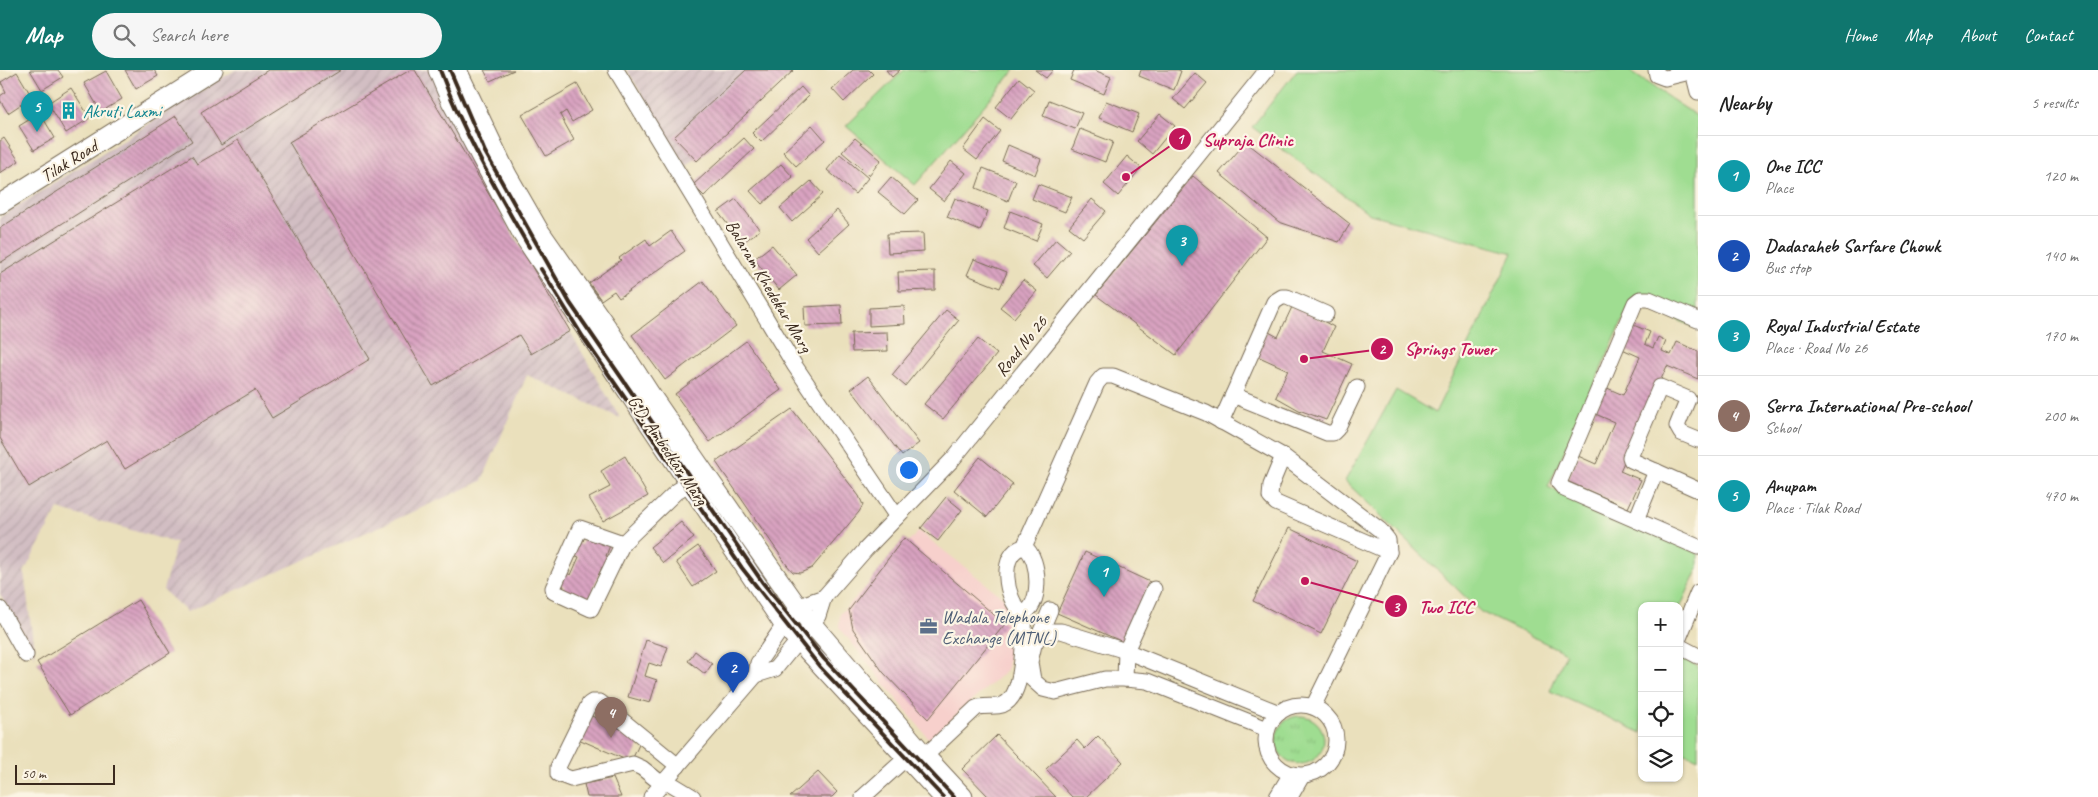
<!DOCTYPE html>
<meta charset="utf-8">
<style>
body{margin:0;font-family:Caveat,sans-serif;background:#f6f6f6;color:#222}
.controls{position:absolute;right:15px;bottom:15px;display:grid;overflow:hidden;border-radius:10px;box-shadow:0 1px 4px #0004}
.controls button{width:45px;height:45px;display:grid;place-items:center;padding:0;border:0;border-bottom:1px solid #e0e0e0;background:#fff;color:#222;font:25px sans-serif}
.scale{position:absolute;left:15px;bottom:12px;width:100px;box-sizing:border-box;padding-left:5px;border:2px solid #3b2a1e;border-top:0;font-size:14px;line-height:18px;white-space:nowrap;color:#3b2a1e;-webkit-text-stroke:4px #fcf5e5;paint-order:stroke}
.you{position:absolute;left:908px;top:399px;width:18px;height:18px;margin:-12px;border:4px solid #fff;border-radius:50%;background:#1a73e8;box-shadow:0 0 0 8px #1a73e833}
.badge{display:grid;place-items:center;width:32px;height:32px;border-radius:50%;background:#0f766e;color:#fff;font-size:16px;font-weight:700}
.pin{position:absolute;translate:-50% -41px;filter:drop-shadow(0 1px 2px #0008)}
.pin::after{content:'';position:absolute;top:26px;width:18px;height:15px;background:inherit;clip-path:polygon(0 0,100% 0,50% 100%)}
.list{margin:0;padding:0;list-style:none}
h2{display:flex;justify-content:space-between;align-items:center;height:65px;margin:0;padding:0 20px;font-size:21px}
h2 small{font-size:16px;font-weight:400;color:#767676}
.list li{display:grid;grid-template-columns:32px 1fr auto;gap:15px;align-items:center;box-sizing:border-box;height:80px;padding:0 20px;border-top:1px solid #e0e0e0}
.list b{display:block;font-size:19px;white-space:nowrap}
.list p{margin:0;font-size:16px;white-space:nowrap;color:#767676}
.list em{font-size:16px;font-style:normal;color:#767676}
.icon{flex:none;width:28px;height:28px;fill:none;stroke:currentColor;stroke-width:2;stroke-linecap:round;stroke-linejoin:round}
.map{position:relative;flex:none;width:1698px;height:727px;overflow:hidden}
header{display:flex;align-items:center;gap:30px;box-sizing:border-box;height:70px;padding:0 25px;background:#0f766e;color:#fff}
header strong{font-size:24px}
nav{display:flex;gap:28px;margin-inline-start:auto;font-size:18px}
.search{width:350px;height:45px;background:#f6f6f6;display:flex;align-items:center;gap:12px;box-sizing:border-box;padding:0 18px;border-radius:28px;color:#767676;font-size:19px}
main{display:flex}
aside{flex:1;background:#fff}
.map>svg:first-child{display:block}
.built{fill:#f7d0cc}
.industrial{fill:url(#industrial-furrows)}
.grass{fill:url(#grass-tufts);stroke:#6d8458}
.park{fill:#9fdd91;stroke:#6d8458}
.building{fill:url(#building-back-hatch)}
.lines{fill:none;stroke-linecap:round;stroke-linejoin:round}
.minor-casing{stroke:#786a55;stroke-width:17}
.major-casing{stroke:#786a55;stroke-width:21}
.minor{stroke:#fff;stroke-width:15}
.major{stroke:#fff;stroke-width:19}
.rail{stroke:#3b2a1e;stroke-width:4}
.labels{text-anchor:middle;stroke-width:4.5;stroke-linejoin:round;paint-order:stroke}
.culture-label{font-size:18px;fill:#0d838f;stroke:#fcf5e5;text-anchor:start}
.street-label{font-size:18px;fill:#3b2a1e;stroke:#fcf5e5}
.service-label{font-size:18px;fill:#4e5e75;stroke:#fcf5e5;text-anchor:start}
.leader{fill:none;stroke:#c2185b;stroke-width:2}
.callout-dot{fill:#c2185b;stroke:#fcf5e5;stroke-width:2}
.mark-label{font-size:15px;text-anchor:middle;font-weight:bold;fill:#fff}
.callout-label{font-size:19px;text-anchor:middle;font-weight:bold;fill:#c2185b;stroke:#fcf5e5;stroke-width:4.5;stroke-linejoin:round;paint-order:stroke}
</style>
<header>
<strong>Map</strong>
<div class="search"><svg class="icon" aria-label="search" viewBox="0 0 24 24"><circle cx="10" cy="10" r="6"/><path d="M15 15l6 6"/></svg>Search here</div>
<nav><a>Home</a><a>Map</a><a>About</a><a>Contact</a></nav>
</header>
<main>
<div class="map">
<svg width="1698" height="727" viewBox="0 0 1698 727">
<defs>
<pattern id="industrial-furrows" width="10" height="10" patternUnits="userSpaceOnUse" patternTransform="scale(1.25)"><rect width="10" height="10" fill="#d2bec3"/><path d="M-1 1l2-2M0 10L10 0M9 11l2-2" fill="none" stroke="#b5a3a7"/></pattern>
<pattern id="grass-tufts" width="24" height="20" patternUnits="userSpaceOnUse" patternTransform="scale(1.25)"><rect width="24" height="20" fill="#9fdd91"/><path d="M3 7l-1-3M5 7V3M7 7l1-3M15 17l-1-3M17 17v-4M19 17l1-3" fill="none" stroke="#8abe7d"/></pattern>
<pattern id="building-back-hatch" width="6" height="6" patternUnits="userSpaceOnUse" patternTransform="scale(1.25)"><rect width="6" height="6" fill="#d9a3c1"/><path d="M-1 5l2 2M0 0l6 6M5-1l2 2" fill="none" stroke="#b1859c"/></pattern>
</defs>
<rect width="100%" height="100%" fill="#fcf5e5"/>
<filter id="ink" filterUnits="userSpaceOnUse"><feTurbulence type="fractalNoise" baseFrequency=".02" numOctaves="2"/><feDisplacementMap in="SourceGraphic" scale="10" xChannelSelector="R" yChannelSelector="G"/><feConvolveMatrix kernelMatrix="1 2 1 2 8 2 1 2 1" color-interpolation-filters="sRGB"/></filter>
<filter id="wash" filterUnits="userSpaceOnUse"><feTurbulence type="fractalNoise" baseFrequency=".0096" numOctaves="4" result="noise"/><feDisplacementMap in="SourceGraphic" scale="20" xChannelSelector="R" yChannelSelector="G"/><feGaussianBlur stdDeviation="1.12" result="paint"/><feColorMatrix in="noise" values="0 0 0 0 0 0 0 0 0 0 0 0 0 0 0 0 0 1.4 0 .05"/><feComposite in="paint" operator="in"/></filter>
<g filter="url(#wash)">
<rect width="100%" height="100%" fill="#eae0bc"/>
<path class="built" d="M919 461 1014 536 1007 600 929 669 839 557 840 544Z"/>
<g class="industrial">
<path d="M235 0H433L478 103 620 348 527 305 482 411 187 542 163 520 176 473 58 439 24 502 35 587 0 524V147Z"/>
<path d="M627 0H795L686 97Z"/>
</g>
<circle class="grass" cx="1300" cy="670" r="24"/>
<g class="park">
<path d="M904 0H1015L915 115 846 56Z"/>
<path d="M1297 0H1628L1698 47V253L1696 258 1632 230 1548 417 1698 483V498L1679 540V536H1642V663L1550 621 1566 583 1481 542 1345 411 1396 320 1435 343 1513 183 1370 144 1252 57Z"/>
<path d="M1679 587 1698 596V689L1679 680Z"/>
</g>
<g id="blocks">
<g class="building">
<path d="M30 0H58L63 7 42 20Z"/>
<path d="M125 0H154L158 6 136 19Z"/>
<path d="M268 0H341L221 75 201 42Z"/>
<path d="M410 0H415L570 261 531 284 519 265 433 316 289 72Z"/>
<path d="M484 0H514L490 11Z"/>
<path d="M746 0H794L697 91 674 67Z"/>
<path d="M853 0H869L873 4 844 32 832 19Z"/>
<path d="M886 0H900L892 7Z"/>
<path d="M1035 0H1053L1046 8Z"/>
<path d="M1074 0H1094L1111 7 1104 24 1070 10Z"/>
<path d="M1141 0H1178L1181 1 1174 20 1139 6Z"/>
<path d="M106 1 122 29 101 42 84 13Z"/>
<path d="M17 2 32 27 8 43 0 30V26L6 22 1 12Z"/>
<path d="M1195 3 1207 13 1185 39 1173 29Z"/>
<path d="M1019 8 1034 20 1011 49 996 37Z"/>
<path d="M577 14 592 40 572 52 566 41 560 45 574 70 546 86 522 45Z"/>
<path d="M801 17 809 26 761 72 752 63Z"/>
<path d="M71 18 90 48 66 63 48 33Z"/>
<path d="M1049 30 1082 43 1075 59 1043 46Z"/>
<path d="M1106 31 1139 44 1132 62 1099 48Z"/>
<path d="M40 43 55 68 34 80 19 56Z"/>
<path d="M1160 44 1175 56 1152 84 1137 71Z"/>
<path d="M176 46 192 71 0 193V158Z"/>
<path d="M985 49 1000 61 977 90 963 79Z"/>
<path d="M812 55 825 70 796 96 783 82Z"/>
<path d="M1080 59 1113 72 1105 92 1072 79Z"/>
<path d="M4 68 19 91 0 103V71Z"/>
<path d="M744 68 754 79 704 126 693 115Z"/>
<path d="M855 68 881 90 869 105 842 82Z"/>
<path d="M238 70 370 289 272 348 255 320 125 399 107 370 29 417 0 368V204L192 86 197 94Z"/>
<path d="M1246 72 1350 154 1339 172 1279 152 1219 103Z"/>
<path d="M1008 75 1041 89 1035 105 1002 91Z"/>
<path d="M840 84 868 108 855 124 827 100Z"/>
<path d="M1127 86 1141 98 1118 126 1104 114Z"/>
<path d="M951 91 966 103 944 131 929 119Z"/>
<path d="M781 94 793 107 762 134 750 121Z"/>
<path d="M983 98 1016 111 1008 131 976 118Z"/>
<path d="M1193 106 1267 167 1176 285 1096 225Z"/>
<path d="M891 107 918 130 905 144 878 122Z"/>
<path d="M811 111 823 124 792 152 780 138Z"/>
<path d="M1038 114 1072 127 1065 142 1032 129Z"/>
<path d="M955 128 988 141 980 161 947 147Z"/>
<path d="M736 129 760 160 742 173 718 142Z"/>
<path d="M1092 129 1106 141 1083 168 1069 157Z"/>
<path d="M837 140 849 154 818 182 806 168Z"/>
<path d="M1010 141 1043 154 1036 171 1004 158Z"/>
<path d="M671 161 685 181 619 228 614 221 601 230 589 213 621 190 619 188 646 169 650 176Z"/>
<path d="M923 163 924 181 888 183 887 164Z"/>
<path d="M1056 169 1070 181 1047 208 1033 196Z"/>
<path d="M772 175 797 205 779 220 754 189Z"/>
<path d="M974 189 1007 202 1000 218 967 205Z"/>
<path d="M935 201V220L899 221 898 202Z"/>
<path d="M1023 210 1037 221 1014 248 1000 237Z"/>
<path d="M703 211 736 256 665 310 632 265Z"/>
<path d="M841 235 842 255 805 256 804 237Z"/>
<path d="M904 236 905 254 869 256V238Z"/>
<path d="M1292 237 1314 246 1334 257 1323 281 1352 294 1326 350 1299 340 1276 327 1288 300 1255 285 1267 261 1278 267Z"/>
<path d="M946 240 959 250 905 316 892 305Z"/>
<path d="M1631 254 1650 262 1645 274 1653 278 1658 267 1666 271 1662 281 1671 285 1677 272 1698 281V309L1667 296 1620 401 1641 410 1628 438 1567 411 1578 386 1596 394 1614 352 1593 343 1605 317 1623 325 1640 287 1620 278Z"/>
<path d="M887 262 888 281 852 282 851 263Z"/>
<path d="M978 269 997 284 943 349 924 334Z"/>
<path d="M746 271 781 320 710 372 675 324Z"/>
<path d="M868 306 919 373 902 386 851 319Z"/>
<path d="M792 339 859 426 863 435 859 442 812 498 800 503 793 502 787 495 716 392Z"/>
<path d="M625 386 648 426 603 451 589 428 610 417 601 401Z"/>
<path d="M980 387 1013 414 987 447 954 420Z"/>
<path d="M946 427 962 440 938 471 921 458Z"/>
<path d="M681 452 694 468 663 493 650 477Z"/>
<path d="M1289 458 1357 491 1321 564 1253 531Z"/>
<path d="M586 464 610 475 606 486 611 488 606 498 602 497 594 516V527L589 525 585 535 561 524 564 516 559 514 564 502 571 505 579 487 572 484 577 473 581 475Z"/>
<path d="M904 468 1005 554 928 649 883 602 853 559 849 540Z"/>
<path d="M698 476 716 501 693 517 676 492Z"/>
<path d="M1085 482 1150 512 1123 572 1057 543Z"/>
<path d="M138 530 170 583 70 645 37 592Z"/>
<path d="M646 570 668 577 661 597 649 593 645 606 657 610 650 633 628 627Z"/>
<path d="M695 581 712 594 705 604 688 591Z"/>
<path d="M587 644 642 668 631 692 576 668Z"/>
<path d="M997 665 1056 727H989L962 699Z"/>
<path d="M1098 666 1123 692 1086 727H1072L1046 699 1077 670 1085 679Z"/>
<path d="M818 702 837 722 832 727H790Z"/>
<path d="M613 708 621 727H587L584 714Z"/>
</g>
</g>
</g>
<g filter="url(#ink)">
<use href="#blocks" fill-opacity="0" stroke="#786a55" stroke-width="1"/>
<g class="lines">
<defs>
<g id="minor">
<path d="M616 0 795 296 897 447"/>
<path d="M1656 0 1657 5 1665 8 1698 0"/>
<path d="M1693 2 1698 22"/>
<path d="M1698 250 1649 229H1640L1635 233 1559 413 1564 419 1698 477"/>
<path d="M1233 325 1327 363H1333L1337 359 1357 317"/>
<path d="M1221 352 1274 232 1282 227H1287L1326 244"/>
<path d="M1698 370 1681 363 1677 356 1688 329 1660 317 1630 387 1631 390 1698 420"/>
<path d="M1283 386 1271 415 1270 427 1276 433 1389 482"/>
<path d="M1636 450 1656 401"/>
<path d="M623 473 580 458 553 518 554 522 591 539 623 473 677 421 690 413"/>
<path d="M1024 477 1097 313 1103 306H1113L1206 343 1283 386 1380 460 1388 470 1389 482 1313 637"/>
<path d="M1024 477C1042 488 1041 541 1022 543 1005 530 998 482 1024 477Z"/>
<path d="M0 539 26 585"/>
<path d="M1039 566 1050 540"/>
<path d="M1679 568 1698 522"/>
<path d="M1679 576 1698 586"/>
<path d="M756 605 775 599 818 546 824 527"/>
<path d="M1125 609 1126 581 1154 519"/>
<circle cx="1301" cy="670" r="35"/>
<path d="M1267 659 1147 611 1125 609H1105L1055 622 1043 619 1033 610 1030 592 1034 575 1039 566 1048 561H1061L1126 581 1279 643"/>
<path d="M925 686 976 638C985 634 998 639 1006 633 1025 621 1023 564 1025 543"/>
<path d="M665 710 693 727"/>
<path d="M662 714 642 698 633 694 571 709 558 704V697L589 634 592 632H600L678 696"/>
<path d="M651 727 756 605 758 593 784 555 807 533 824 527 866 479 953 389 1267 0"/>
<path d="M863 727 914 681"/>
<path d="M1277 727 1291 704"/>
<path d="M1290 727 1302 706"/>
</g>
<g id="major">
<path d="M438 0 451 31 523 165 784 555 943 727"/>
<path d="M457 0 507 105 538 159 608 259 650 324 719 424 800 540 925 686 963 727"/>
<path d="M0 134 213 0"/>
</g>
</defs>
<use href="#minor" class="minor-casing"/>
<use href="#major" class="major-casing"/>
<use href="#minor" class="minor"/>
<use href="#major" class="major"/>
<g class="rail">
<path d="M440 0C463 62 496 120 529 177"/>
<path d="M450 0 485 82 570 233 763 513 824 589 954 727"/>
<path d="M541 199 583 267 742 498 820 597 943 727"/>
</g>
</g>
</g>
<defs>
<symbol id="building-bare" viewBox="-9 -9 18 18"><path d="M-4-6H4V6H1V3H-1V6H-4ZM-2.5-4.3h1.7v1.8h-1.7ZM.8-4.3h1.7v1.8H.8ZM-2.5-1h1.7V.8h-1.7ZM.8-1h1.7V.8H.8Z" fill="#0f9aa8" stroke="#fcf5e5" stroke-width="2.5" paint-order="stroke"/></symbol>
<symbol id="office-bare" viewBox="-9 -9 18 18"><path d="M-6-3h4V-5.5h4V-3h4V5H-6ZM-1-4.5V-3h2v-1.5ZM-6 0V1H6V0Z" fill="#5c6f8a" stroke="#fcf5e5" stroke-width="2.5" paint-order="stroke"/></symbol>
</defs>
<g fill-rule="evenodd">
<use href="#building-bare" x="56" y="28" width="25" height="25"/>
<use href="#office-bare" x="916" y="544" width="25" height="25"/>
</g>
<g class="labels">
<g class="culture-label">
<text x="83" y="47">Akruti Laxmi</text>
</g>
<g class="street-label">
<text transform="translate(69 91) rotate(-32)" y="6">Tilak Road</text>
<text transform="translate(769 216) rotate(59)" y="6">Balaram Khedekar Marg</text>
<text transform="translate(1021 276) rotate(-51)" y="6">Road No 26</text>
<text transform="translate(668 380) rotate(56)" y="6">G.D. Ambedkar Marg</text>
</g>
<g class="service-label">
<text x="942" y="553">Wadala Telephone<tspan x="942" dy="21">Exchange (MTNL)</tspan></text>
</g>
</g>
<path class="leader" d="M1126 107L1180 69M1304 289L1382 279M1305 511L1396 536"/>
<g class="callout-dot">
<circle cx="1126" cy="107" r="5"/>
<circle cx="1304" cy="289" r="5"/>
<circle cx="1305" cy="511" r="5"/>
<circle cx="1180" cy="69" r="12"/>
<circle cx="1382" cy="279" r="12"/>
<circle cx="1396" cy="536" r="12"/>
</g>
<g class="mark-label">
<text x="1180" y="74">1</text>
<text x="1382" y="284">2</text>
<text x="1396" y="542">3</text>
</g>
<g class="callout-label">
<text x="1248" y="76">Supraja Clinic</text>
<text x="1450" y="285">Springs Tower</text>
<text x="1446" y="543">Two ICC</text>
</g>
</svg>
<div class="controls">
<button>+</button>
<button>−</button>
<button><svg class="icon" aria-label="locate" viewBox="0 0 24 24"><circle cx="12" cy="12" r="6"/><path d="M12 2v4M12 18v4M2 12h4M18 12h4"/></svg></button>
<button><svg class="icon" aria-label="layers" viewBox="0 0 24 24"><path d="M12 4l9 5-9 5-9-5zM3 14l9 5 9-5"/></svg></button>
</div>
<div class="scale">50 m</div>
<div class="you"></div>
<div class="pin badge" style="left:1104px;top:527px;background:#0f9aa8">1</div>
<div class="pin badge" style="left:733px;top:623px;background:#1a4fb4">2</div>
<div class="pin badge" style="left:1182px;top:196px;background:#0f9aa8">3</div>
<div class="pin badge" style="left:611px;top:668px;background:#8d6e63">4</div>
<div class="pin badge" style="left:37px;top:62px;background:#0f9aa8">5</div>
</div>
<aside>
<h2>Nearby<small>5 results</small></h2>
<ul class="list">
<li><span class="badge" style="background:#0f9aa8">1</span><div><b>One ICC</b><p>Place</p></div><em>120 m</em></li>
<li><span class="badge" style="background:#1a4fb4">2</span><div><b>Dadasaheb Sarfare Chowk</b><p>Bus stop</p></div><em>140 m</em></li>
<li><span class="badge" style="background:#0f9aa8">3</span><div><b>Royal Industrial Estate</b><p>Place · Road No 26</p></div><em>170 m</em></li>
<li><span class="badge" style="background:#8d6e63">4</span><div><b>Serra International Pre-school</b><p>School</p></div><em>200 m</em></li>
<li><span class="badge" style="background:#0f9aa8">5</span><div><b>Anupam</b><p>Place · Tilak Road</p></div><em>470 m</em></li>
</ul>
</aside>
</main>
